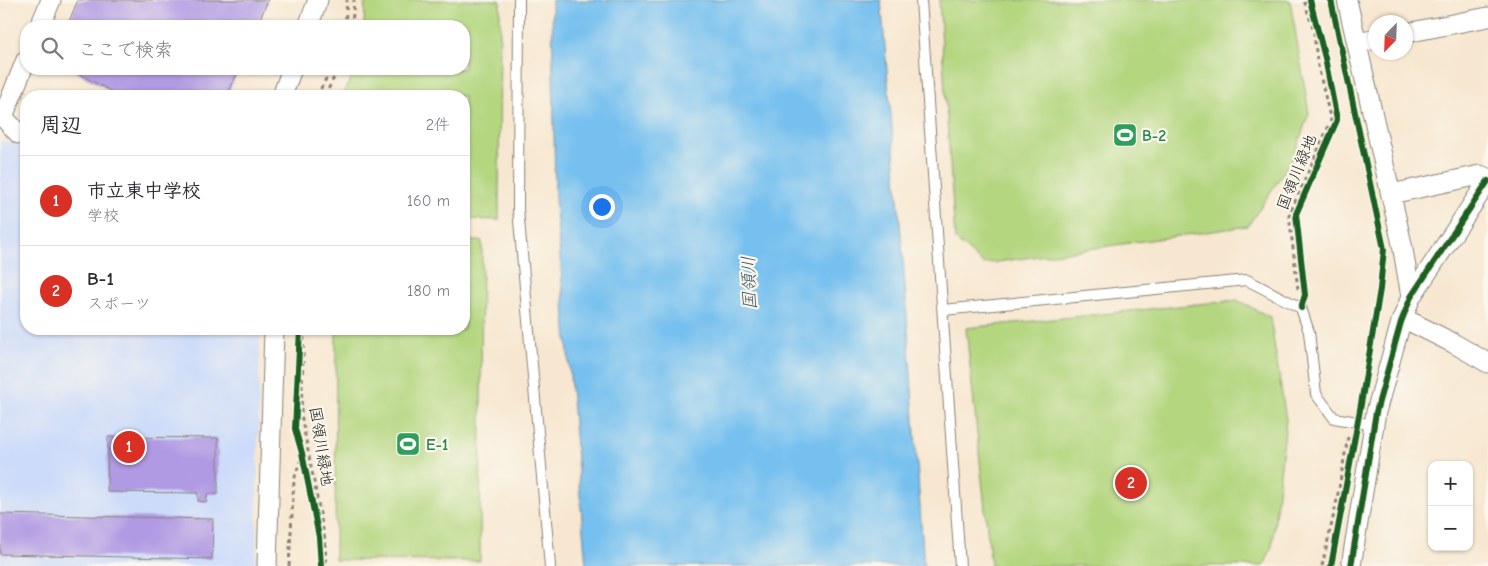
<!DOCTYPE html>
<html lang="ja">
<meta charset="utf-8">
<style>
body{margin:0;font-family:"Comic Neue","Klee One",sans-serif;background:#f2f2f3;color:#2b2b33}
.controls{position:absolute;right:15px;bottom:15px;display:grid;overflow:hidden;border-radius:10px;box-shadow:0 1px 4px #0004}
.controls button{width:45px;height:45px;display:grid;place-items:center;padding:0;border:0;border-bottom:1px solid #e1e1e2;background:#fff;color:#2b2b33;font:25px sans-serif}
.compass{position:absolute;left:1368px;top:15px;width:45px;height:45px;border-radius:50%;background:#fff;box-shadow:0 1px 4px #0004;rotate:203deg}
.you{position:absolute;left:601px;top:206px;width:18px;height:18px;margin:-12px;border:4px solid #fff;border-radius:50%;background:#1a73e8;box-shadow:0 0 0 8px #1a73e833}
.badge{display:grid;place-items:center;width:32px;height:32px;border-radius:50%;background:#d93025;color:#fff;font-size:16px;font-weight:700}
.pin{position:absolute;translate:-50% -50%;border:2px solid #fff;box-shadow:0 1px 5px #0006}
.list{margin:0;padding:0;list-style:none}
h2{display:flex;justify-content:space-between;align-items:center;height:65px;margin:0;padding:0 20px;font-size:21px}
h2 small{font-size:16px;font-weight:400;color:#7c7c81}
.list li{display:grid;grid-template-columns:32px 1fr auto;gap:15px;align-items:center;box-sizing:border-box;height:90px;padding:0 20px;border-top:1px solid #e1e1e2}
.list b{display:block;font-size:19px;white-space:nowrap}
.list p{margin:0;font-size:16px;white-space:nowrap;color:#7c7c81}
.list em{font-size:16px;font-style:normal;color:#7c7c81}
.icon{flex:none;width:28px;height:28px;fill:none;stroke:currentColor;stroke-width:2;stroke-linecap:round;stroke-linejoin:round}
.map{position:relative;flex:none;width:1488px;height:566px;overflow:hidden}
.search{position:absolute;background:#fff;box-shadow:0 1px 4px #0004;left:20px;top:20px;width:450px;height:55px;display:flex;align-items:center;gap:12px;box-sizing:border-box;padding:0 18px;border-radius:20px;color:#7c7c81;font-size:19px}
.panel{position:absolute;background:#fff;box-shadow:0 1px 4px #0004;left:20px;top:90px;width:450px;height:245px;border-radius:20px}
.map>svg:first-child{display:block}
.built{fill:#ccdbfa}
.green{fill:#b3d67f;stroke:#68794e}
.water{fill:#76c0ef;stroke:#496e86}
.building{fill:#b09ae3}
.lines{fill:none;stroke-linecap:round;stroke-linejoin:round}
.lane-casing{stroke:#8a8276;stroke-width:12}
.street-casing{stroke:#8a8276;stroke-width:21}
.path{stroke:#8a8276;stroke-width:3;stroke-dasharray:4 4;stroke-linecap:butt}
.lane{stroke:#fff;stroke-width:10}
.street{stroke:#fff;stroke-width:19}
.cycleway-casing{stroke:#fbf7ec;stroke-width:9}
.cycleway{stroke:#1b5e20;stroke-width:6}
.labels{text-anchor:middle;stroke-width:4.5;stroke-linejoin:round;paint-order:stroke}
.leisure-label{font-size:16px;font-weight:bold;fill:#27864d;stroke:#fbf7ec;text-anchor:start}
.street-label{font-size:16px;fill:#1c1c1c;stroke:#fbf7ec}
.water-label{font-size:18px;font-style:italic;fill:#3c5566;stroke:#fbf7ec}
</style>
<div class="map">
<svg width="1488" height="566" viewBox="0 0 1488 566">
<rect width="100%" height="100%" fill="#fbf7ec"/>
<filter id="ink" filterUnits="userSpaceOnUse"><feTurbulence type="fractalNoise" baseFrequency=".02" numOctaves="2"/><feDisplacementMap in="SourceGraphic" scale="10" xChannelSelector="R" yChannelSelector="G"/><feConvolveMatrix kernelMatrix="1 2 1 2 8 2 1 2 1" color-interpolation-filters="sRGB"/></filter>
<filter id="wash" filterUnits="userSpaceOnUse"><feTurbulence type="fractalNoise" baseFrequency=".0096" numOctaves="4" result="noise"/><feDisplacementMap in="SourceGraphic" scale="20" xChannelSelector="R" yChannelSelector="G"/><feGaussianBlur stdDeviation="1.12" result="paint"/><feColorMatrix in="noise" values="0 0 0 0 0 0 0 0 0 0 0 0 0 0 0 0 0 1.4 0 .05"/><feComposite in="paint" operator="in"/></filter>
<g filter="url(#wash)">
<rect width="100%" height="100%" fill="#f7e7d0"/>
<path class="built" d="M0 141 26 142V329H260L256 566H0Z"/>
<g class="green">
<path d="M365 0H500L499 220 464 219V96H343L355 69H464V26H364Z"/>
<path d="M939 0H1290L1309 113 1293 158 1248 226 983 264 955 239Z"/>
<path d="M464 241H482L480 561 335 560 336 329H464Z"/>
<path d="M1237 300 1270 317 1286 420 1272 546 1264 566H991L966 328Z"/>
</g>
<path class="water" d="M552 0H881L903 257 924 566H586L555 198Z"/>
<g id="blocks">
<g class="building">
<path d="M78 0H268L257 26H67Z"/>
<path d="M70 69H239L227 96H120Z"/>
<path d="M108 437 218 438V494H207V502L198 501V493L107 492Z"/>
<path d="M0 514 213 519 212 559 0 554Z"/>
</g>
</g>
</g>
<g filter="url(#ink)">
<use href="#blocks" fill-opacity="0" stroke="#8a8276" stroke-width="1"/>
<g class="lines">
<defs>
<g id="lane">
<path d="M519 0 518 209 550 566"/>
<path d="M921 0 960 566"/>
<path d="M943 310 1247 280 1301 308 1309 332 1316 394 1334 418 1374 425"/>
</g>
<g id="street">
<path d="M1347 0 1402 244 1411 297"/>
<path d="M40 26 51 0"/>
<path d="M308 26 318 0"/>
<path d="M1406 33 1488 17"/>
<path d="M1357 43 1376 39"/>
<path d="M26 60 3 117 19 134H26"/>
<path d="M282 96 292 69"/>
<path d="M1391 194 1480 175 1488 178"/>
<path d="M1403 318 1453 343 1488 363"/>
<path d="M267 566 274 329"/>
<path d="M1351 566 1376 412 1401 322 1411 297 1488 181"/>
</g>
</defs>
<use href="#lane" class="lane-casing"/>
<use href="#street" class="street-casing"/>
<g class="path">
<path d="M345 26 347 0"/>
<path d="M352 26 354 0"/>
<path d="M317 96 331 69"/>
<path d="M325 96 338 69"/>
<path d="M1298 289 1289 215 1331 121 1317 62 1314 32 1304 0"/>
<path d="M1305 293 1296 214 1337 120 1325 58 1310 0"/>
<path d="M300 329 295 429 302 453 319 537 321 566"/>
<path d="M304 329 301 414 325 540 326 566"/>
<path d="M1369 354 1383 261"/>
<path d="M289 566 294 480 302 455"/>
<path d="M1322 566 1336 505 1348 437"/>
</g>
<use href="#lane" class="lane"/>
<use href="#street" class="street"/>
<defs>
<g id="cycleway">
<path d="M1301 308 1305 295 1296 214 1337 120 1325 58 1310 0"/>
<path d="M300 329 295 429 302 453 319 537 321 566"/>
<path d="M1331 566 1361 404 1380 289 1384 249 1331 0"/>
<path d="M1351 566 1376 412 1401 322 1411 297 1488 181"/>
</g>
</defs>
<use href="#cycleway" class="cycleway-casing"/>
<use href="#cycleway" class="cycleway"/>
</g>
</g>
<defs>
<symbol id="stadium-square" viewBox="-11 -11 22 22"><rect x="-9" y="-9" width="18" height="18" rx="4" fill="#2e9e5b" stroke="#fbf7ec"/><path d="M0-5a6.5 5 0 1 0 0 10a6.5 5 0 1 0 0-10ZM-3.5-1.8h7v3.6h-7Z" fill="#fff"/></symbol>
</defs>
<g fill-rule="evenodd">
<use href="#stadium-square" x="1111" y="121" width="28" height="28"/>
<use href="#stadium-square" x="394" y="430" width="28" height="28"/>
</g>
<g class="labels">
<g class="leisure-label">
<text x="1142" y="141">B-2</text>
<text x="426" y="450">E-1</text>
</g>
<g class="street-label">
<text transform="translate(1296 172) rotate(-68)" y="6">国領川緑地</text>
<text transform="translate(322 446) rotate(81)" y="6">国領川緑地</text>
</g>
<g class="water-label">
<text transform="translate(749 283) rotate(-92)" y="6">国領川</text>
</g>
</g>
</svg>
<div class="controls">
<button>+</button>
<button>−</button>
</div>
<svg class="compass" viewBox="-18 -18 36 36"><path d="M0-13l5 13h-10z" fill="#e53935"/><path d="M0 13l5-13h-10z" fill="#7c7c81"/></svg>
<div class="you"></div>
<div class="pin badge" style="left:129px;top:447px">1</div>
<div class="pin badge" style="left:1131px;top:483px">2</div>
<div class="search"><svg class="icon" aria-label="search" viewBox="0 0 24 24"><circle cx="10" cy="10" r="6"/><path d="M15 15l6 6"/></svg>ここで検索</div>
<section class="panel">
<h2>周辺<small>2件</small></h2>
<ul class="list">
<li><span class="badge">1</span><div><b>市立東中学校</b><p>学校</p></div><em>160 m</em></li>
<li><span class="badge">2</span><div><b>B-1</b><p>スポーツ</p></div><em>180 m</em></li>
</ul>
</section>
</div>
